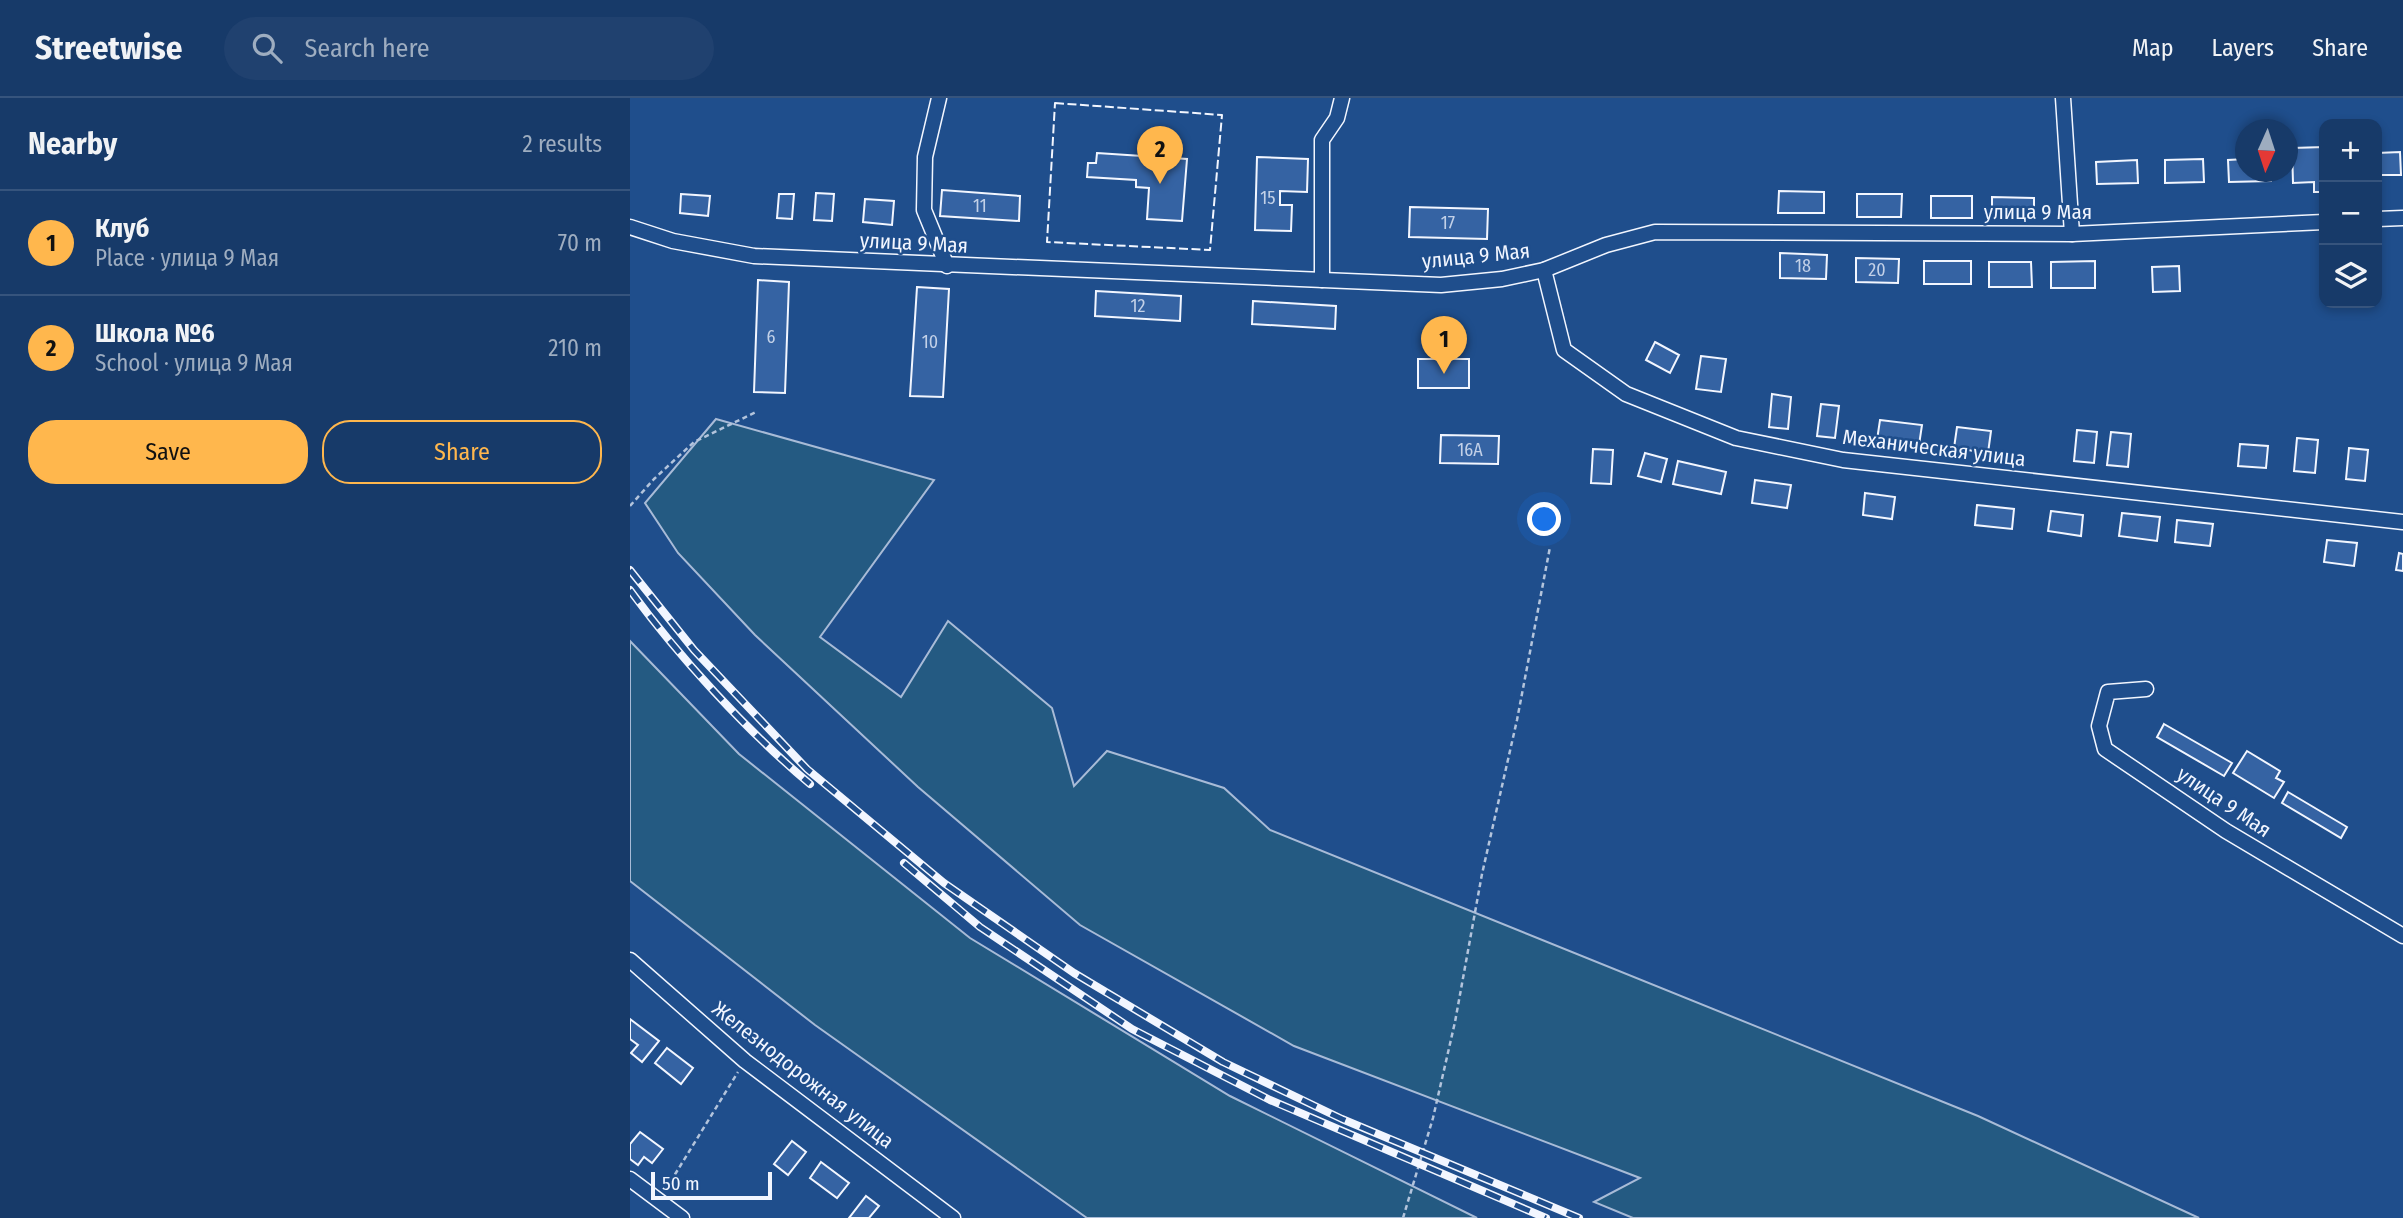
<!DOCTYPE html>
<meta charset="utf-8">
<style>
body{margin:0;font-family:"Fira Sans Condensed",sans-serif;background:#20416f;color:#f1f3f6}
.controls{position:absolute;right:21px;top:21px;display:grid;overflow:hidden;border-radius:14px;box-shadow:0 4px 10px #0003}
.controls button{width:63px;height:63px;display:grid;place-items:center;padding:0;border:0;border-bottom:2px solid #36547d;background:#173a69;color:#f1f3f6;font:35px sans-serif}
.compass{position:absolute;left:1605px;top:21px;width:63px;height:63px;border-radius:50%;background:#173a69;box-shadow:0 4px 10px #0003;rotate:183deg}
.scale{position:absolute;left:21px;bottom:18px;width:121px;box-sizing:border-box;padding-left:7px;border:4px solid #f2f6ff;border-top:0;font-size:19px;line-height:24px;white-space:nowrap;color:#f2f6ff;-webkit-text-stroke:5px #1f4e8c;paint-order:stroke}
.you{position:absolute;left:915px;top:422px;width:24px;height:24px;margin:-18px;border:5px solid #fff;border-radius:50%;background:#1a73e8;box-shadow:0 0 0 10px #1a73e833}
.badge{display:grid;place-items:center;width:46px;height:46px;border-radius:50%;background:#ffb74d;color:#111;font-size:23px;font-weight:700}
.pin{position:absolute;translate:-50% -58px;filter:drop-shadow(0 2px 4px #0008)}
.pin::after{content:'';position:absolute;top:37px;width:24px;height:21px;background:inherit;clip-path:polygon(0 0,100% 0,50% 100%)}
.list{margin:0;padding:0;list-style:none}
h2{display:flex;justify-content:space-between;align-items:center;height:91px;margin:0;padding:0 28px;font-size:30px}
h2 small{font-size:23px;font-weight:400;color:#9eadc0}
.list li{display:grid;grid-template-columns:46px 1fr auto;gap:21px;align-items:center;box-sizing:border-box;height:105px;padding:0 28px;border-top:2px solid #36547d}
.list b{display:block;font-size:26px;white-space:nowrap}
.list p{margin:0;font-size:23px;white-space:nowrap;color:#9eadc0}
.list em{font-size:23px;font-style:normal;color:#9eadc0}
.actions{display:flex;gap:14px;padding:21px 28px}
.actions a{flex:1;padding:16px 0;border:2px solid #ffb74d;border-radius:28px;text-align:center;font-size:24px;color:#ffb74d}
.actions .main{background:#ffb74d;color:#111}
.icon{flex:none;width:38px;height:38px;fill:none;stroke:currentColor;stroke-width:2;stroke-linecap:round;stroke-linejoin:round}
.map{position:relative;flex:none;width:1773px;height:1120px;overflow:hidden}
header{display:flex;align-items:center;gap:42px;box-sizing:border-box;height:98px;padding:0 35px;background:#173a69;border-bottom:2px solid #36547d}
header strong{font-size:33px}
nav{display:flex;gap:38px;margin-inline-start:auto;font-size:24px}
.search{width:490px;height:63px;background:#20416f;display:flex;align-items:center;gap:18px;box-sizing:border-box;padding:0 24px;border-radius:38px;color:#9eadc0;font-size:26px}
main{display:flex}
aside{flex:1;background:#173a69}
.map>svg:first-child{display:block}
.green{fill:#245a82;stroke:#a8bbd7;stroke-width:2}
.building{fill:#3563a3;stroke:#f2f6ff;stroke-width:2}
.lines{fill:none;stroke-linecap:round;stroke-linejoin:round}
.minor-casing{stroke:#f2f6ff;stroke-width:17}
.path{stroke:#b3c4dc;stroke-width:2.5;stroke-dasharray:5 3.5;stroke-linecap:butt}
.minor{stroke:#1f4e8c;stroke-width:14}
.rail-casing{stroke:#f2f6ff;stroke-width:8}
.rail{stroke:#1f4e8c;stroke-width:5;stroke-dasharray:16;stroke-linecap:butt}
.fence{stroke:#f2f6ff;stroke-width:2;stroke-dasharray:9 3.5;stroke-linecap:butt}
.labels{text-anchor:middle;stroke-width:5;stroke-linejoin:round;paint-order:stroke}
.number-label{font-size:18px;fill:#c3d1e8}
.street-label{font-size:21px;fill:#f2f6ff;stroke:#1f4e8c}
</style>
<header>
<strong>Streetwise</strong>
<div class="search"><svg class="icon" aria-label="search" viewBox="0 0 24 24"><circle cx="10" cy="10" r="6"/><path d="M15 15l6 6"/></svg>Search here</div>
<nav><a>Map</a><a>Layers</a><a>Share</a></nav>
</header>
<main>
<aside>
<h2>Nearby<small>2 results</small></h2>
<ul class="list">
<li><span class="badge">1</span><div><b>Клуб</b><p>Place · улица 9 Мая</p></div><em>70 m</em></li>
<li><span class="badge">2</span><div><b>Школа №6</b><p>School · улица 9 Мая</p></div><em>210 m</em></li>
</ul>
<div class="actions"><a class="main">Save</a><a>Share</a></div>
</aside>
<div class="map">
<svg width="1773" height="1120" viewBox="0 0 1773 1120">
<rect width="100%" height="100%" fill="#1f4e8c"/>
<g class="green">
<path d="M86 321 304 382 190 539 271 599 318 523 422 610 444 688 477 653 594 690 640 732 1348 1018 1569 1120H1003L964 1104 1010 1080 664 948 450 827 288 689 125 537 48 455 15 405Z"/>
<path d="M0 543 109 656 340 840 600 998 847 1120H457L185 927 0 783Z"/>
</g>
<g class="building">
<path d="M1694 49V94H1684V84L1663 85 1662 50Z"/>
<path d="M1770 54 1771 77H1747V55Z"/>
<path d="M467 55 557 61 552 123 517 121 519 90 506 89V82L457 79 458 65H466Z"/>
<path d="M627 59 678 61 677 94 650 93V107H662L661 133 625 132Z"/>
<path d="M1573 61 1574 84 1535 85V62Z"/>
<path d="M1616 61V74H1641V83L1599 84 1598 62Z"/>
<path d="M1507 62 1508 85 1467 86 1466 64Z"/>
<path d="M312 92 390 98 389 123 310 118Z"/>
<path d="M1149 93 1194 94V115H1148Z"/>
<path d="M186 95 204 96 202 123 184 122Z"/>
<path d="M51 96 80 98 78 118 50 115Z"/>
<path d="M149 96H164L162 121 147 120Z"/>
<path d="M1227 96H1272L1271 119H1227Z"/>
<rect x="1301" y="98" width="41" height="22"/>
<path d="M1362 99 1404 100V120L1362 119Z"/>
<path d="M235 101 264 103 262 127 233 124Z"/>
<path d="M780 109 858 111 857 141 779 139Z"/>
<path d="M1150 155 1197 157 1196 181 1150 180Z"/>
<path d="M1226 160 1269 161 1268 185 1226 184Z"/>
<rect x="1294" y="163" width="47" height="23"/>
<path d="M1465 163V190H1421V164Z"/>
<path d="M1359 164H1401L1402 189H1359Z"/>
<path d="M1549 168 1550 193 1523 194 1522 169Z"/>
<path d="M128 182 159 184 155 295 124 294Z"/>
<path d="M287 189 319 191 313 299 280 298Z"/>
<path d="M466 193 551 198 550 223 465 218Z"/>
<path d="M623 203 706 208 705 231 622 226Z"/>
<path d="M1025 244 1049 257 1040 275 1016 262Z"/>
<path d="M1071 258 1096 261 1091 294 1066 291Z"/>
<rect x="788" y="261" width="51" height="29"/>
<path d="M1142 296 1161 299 1158 331 1139 329Z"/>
<path d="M1191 306 1209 308 1205 340 1187 338Z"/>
<path d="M1250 322 1292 327 1289 347 1247 342Z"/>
<path d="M1327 329 1361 333 1358 355 1324 350Z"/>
<path d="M1447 332 1467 334 1464 365 1444 363Z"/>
<path d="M1481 334 1501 336 1498 369 1477 367Z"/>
<path d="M811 337 869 338 868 366 810 365Z"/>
<path d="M1667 340 1688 342 1685 375 1664 373Z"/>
<path d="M1610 346 1638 348 1636 370 1608 368Z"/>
<path d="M1719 350 1738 352 1735 383 1716 381Z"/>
<path d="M963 351 983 352 981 386 961 385Z"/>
<path d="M1015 355 1037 361 1031 384 1008 378Z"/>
<path d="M1048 363 1096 374 1091 396 1043 386Z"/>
<path d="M1125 382 1161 387 1157 410 1122 405Z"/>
<path d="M1235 395 1265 399 1262 421 1233 417Z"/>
<path d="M1347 407 1384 411 1382 431 1345 427Z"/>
<path d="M1421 413 1453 417 1451 438 1418 433Z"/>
<path d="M1492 415 1530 419 1527 443 1489 438Z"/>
<path d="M1547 422 1583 426 1580 448 1545 444Z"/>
<path d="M1697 442 1727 445 1724 468 1694 464Z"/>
<path d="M1769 455 1773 456V473L1766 472Z"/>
<path d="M1534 626 1602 665 1594 678 1527 639Z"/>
<path d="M1617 653 1650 673 1646 680 1654 684 1644 700 1603 675Z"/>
<path d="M1658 694 1717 729 1711 740 1652 705Z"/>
<path d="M0 921 29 943 12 964 1 955 8 947 0 941Z"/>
<path d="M37 950 63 970 51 986 25 965Z"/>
<path d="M10 1034 33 1051 22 1065 14 1059 8 1067 0 1061V1046Z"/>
<path d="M162 1043 176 1054 158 1077 144 1066Z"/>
<path d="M191 1064 219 1085 207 1100 180 1080Z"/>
<path d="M236 1098 249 1108 239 1120H219Z"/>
</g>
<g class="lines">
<defs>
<g id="minor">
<path d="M309 0 295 59 294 112 317 168"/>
<path d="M1433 0 1442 136"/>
<path d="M1747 121 1773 120"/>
<path d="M0 129 43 143 124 158 811 187 872 181 914 172 976 147 1025 134 1442 136 1694 124"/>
<path d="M914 172 934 252 996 296 1106 340 1213 362 1773 424"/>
<path d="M692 182V42L707 20 712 0"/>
<path d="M1516 591 1478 594 1469 628 1475 651 1596 733 1773 838"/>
<path d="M0 862 115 963 323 1120"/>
<path d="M0 1081 52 1120"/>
</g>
</defs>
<use href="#minor" class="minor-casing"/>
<g class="path">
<path d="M0 408 24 381 64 344 126 314"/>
<path d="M36 1091 108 974"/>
<path d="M773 1120 803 1020 825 924 852 776 887 622 920 449"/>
</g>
<use href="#minor" class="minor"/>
<defs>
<g id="rail">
<path d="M0 472 64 552 177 671 314 785 444 875 593 964 712 1021 949 1120"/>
<path d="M0 492C48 558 118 634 180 686"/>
<path d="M274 765 350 829 502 931 640 1002 916 1120"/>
</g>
</defs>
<use href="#rail" class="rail-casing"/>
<use href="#rail" class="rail"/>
<path class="fence" d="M425 5 592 17 580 152 417 144Z"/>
</g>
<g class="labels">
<g class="number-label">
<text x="638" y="106">15</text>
<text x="350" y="114">11</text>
<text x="818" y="131">17</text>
<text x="1173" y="174">18</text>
<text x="1247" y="178">20</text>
<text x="508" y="214">12</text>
<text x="141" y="245">6</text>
<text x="300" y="250">10</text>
<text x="840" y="358">16А</text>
</g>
<g class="street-label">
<text x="1408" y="121">улица 9 Мая</text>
<text transform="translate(284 145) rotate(3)" y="7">улица 9 Мая</text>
<text transform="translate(846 158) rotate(-6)" y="7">улица 9 Мая</text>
<text transform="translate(1304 350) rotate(7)" y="7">Механическая улица</text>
<text transform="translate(1594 704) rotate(34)" y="7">улица 9 Мая</text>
<text transform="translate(173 977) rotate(38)" y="7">Железнодорожная улица</text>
</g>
</g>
</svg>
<div class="controls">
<button>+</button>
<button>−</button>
<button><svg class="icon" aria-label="layers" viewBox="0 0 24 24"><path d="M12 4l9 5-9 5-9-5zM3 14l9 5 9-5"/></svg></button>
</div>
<svg class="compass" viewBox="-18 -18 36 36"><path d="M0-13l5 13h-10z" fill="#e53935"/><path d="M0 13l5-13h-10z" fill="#9eadc0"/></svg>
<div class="scale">50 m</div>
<div class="you"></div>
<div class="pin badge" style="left:814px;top:276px">1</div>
<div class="pin badge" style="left:530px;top:86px">2</div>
</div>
</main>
